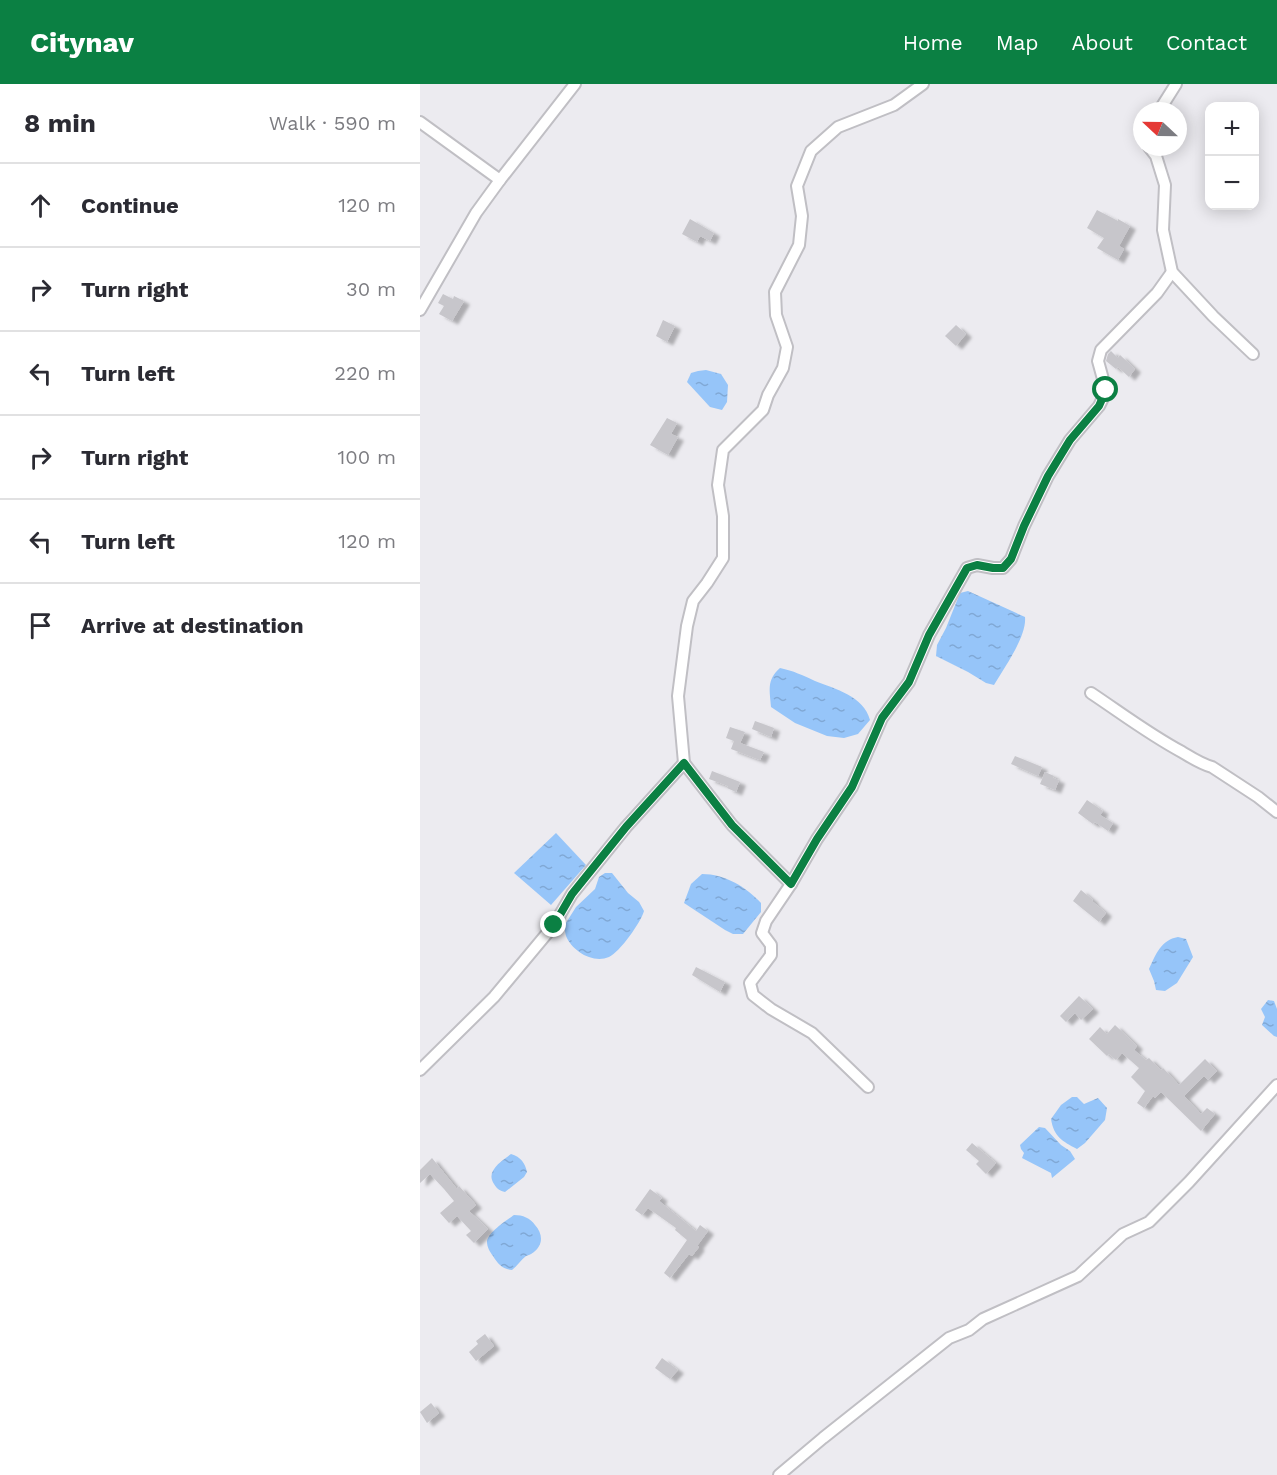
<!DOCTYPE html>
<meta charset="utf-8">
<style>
body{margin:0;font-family:"Work Sans",sans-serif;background:#f2f2f3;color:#2b2b33}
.controls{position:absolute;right:18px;top:18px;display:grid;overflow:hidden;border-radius:12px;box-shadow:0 3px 15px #0003}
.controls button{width:54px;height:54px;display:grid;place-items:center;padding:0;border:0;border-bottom:2px solid #e1e1e2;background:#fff;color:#2b2b33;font:30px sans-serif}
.compass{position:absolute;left:713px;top:18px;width:54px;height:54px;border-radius:50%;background:#fff;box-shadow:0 3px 15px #0003;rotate:292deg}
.stop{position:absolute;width:18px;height:18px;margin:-14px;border:4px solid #0b8043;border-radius:50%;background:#fff}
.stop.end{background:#0b8043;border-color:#fff;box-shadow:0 2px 6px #0008}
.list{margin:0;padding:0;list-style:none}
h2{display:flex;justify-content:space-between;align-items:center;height:78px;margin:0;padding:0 24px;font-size:26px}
h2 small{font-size:20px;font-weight:400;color:#7c7c81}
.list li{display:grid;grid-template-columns:39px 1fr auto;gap:18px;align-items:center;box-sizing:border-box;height:84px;padding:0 24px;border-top:2px solid #e1e1e2}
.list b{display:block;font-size:22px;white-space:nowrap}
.list em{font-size:20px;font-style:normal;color:#7c7c81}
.icon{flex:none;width:33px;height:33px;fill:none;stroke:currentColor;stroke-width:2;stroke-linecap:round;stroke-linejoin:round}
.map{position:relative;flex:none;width:857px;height:1391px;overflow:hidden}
header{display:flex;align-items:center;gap:36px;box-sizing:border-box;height:84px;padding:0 30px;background:#0b8043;color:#fff}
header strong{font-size:28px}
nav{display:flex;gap:33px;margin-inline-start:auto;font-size:21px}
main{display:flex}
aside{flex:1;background:#fff}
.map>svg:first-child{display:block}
.water{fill:url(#water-ripples)}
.building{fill:#c7c6cb;filter:url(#shadow)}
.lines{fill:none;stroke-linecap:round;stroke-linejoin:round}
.minor-casing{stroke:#c0bfc4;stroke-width:14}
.minor{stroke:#fff;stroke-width:10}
.route{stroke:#0b8043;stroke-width:8}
</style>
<header>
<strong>Citynav</strong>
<nav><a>Home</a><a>Map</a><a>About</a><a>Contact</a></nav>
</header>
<main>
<aside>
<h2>8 min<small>Walk · 590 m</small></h2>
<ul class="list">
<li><svg class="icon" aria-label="ahead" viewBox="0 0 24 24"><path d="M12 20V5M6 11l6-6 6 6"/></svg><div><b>Continue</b></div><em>120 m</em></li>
<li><svg class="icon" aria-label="right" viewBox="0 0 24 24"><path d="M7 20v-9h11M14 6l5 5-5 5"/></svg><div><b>Turn right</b></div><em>30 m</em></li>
<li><svg class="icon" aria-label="left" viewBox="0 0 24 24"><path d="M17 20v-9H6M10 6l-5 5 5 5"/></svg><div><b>Turn left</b></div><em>220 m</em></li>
<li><svg class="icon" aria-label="right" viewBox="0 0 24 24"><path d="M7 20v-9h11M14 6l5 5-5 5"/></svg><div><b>Turn right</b></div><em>100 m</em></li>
<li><svg class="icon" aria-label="left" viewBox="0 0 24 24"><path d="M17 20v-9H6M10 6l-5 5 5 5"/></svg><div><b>Turn left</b></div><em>120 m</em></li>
<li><svg class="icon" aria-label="arrive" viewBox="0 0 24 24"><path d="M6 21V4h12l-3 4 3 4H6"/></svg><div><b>Arrive at destination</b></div></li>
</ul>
</aside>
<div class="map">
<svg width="857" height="1391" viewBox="0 0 857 1391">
<defs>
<pattern id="water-ripples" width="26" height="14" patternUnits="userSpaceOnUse" patternTransform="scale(1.5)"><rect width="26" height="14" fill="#96c5f9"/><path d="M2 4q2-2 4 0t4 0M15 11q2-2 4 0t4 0" fill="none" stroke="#80a8d5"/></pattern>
<filter id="shadow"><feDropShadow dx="6" dy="3.5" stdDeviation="1.5" flood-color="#0004"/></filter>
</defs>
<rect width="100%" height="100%" fill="#ecebf0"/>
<g class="water">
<path d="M286 286 301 290 308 301 307 318 302 326 290 323 267 298 271 289 278 287Z"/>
<path d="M548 507 605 533C607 552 584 584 574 601L566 599 548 588 516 572 517 561 526 544 540 509Z"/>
<path d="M360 584C374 587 382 591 395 597 415 605 444 612 450 636L438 650 424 654 407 652 375 639 351 623C350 607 346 596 360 584Z"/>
<path d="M136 749 166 781 131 821 94 789Z"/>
<path d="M185 789H192L208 809 219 818 224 827C221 838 200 868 189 873 173 880 152 867 146 852 145 849 145 845 144 842L156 823 175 805 179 793Z"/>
<path d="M282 790C305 790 326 803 341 819V828L323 850H313L305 846 264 819 271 800Z"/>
<path d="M758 853 766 855 773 873 757 899 745 907 736 906 734 897 729 885C736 870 741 856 758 853Z"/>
<path d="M848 916 854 917 857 925V953L854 952 842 941 845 933 841 925Z"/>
<path d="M652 1013H657L664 1020 678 1014 687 1024 685 1036 665 1059 657 1065C642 1057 634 1053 631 1035L641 1021Z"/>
<path d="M619 1043 625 1044 641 1061 650 1067 655 1075 632 1094 631 1089 602 1074 604 1069 601 1065 600 1061Z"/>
<path d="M91 1070C101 1073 105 1079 107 1088L104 1093 85 1108C80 1107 77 1105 74 1100 65 1087 82 1077 91 1070Z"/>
<path d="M94 1131C103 1131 110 1134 115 1141 124 1151 123 1163 111 1170 110 1171 108 1171 106 1172 101 1176 97 1182 92 1186 82 1185 78 1180 73 1172 70 1168 67 1163 67 1158 67 1149 87 1136 94 1131Z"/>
</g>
<g class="building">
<path d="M677 126 698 137V135L710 142 699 162 704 165 698 176 677 164 684 154 667 144Z"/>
<path d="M270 135 294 149 290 157 280 152 277 158 262 150Z"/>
<path d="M23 210 33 215 34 212 44 217 32 237 19 230 24 222 18 219Z"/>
<path d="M243 236 255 242 247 258 236 252Z"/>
<path d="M536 241 546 250 536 262 525 252Z"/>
<path d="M691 267 698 274 700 271 715 285 709 293 698 283 696 285 686 277 688 270Z"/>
<path d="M247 334 257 339 251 350 258 353 248 371 230 361Z"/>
<path d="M335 637 354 644 351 653 332 645Z"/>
<path d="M310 643 325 648 320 659 344 668 340 676 311 665 314 657 306 654Z"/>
<path d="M595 672 622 683 618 692 591 680Z"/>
<path d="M292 687 320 698 316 708 307 704 308 702 289 695Z"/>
<path d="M625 688 634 692 633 694 639 696 635 706 620 700Z"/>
<path d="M667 716 683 727 680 731 693 739 688 747 675 738 673 740 658 729Z"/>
<path d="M661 806 673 816 672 817 686 829 679 838 653 817Z"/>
<path d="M276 883 305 898 300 908 272 891Z"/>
<path d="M659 912 673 925 661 936 655 929 646 938 640 932Z"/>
<path d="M695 941 717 962 714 966 726 976 729 974 741 986 743 984 759 1001 785 975 797 987 788 996 784 992 764 1012 781 1030 787 1024 795 1030 781 1047 741 1008 735 1014 733 1012 724 1024 717 1019 725 1007 711 993 719 984 702 969 696 976 689 970 687 972 669 955 680 943 687 950Z"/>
<path d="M552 1059 576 1079 566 1090 556 1080 559 1077 546 1066Z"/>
<path d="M12 1074 37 1105 39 1102 56 1121 49 1127 68 1145 54 1159 46 1151 51 1147 37 1132 29 1139 20 1129 34 1117 24 1105 10 1090 0 1099V1086Z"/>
<path d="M230 1105 242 1114 239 1117 276 1147 280 1141 288 1147 277 1162 279 1163 272 1172 269 1170 250 1194 244 1189 267 1156 255 1146 256 1144 228 1124 222 1131 215 1126Z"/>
<path d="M65 1250 74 1262 56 1277 49 1268 58 1260 56 1257Z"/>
<path d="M242 1274 258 1286 250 1295 235 1284Z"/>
<path d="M11 1319 19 1329 7 1339 0 1328Z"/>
</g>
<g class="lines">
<defs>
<g id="minor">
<path d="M739 27 756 0"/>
<path d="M0 38 80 96"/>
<path d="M729 63 736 72 745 101 743 146 752 188 793 232 833 270"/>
<path d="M0 226 56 129 80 96 155 0"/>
<path d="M671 609C701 629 730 651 762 668 772 674 781 680 792 683L838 713 857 728"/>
<path d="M371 800 312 741 264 679 258 612 267 542 273 517 287 499 303 474V432L298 401 303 366 343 326 348 311 363 284 367 263 356 231 355 208 379 161 382 132 377 102 391 67 418 43 474 21 503 0"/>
<path d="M0 986 74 913 134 841 152 810 206 743 264 679"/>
<path d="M448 1003 392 949 351 925 333 911 330 899 351 871V861L342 849 346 837 371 800 397 755 432 703 462 634 489 598 509 551 547 484 557 481 573 484H583L591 475 604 442 628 392 650 356 679 322 683 314 686 306 678 277 681 266 737 209 752 188"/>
<path d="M359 1391 403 1354 529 1254 549 1246 563 1235 658 1192 703 1150 729 1138 769 1098 857 1001"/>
</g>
</defs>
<use href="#minor" class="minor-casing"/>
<use href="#minor" class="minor"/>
</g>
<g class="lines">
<path class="route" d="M134 841 152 810 206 743 264 679 312 741 371 800 397 755 432 703 462 634 489 598 509 551 547 484 557 481 573 484H583L591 475 604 442 628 392 650 356 679 322 686 306"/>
</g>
</svg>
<div class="controls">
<button>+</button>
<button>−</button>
</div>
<svg class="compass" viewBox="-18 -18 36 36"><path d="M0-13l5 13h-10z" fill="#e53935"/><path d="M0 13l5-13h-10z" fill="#7c7c81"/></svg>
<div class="stop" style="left:686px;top:306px"></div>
<div class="stop end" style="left:134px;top:841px"></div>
</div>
</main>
